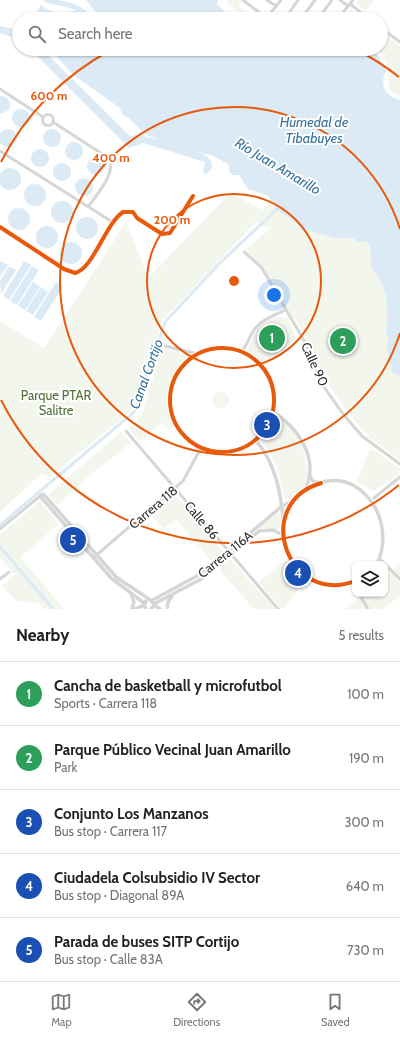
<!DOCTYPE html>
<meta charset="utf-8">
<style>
body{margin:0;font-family:Cabin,sans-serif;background:#f2f2f2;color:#202124}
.controls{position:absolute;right:12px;bottom:12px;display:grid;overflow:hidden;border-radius:8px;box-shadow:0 1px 3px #0004}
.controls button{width:36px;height:36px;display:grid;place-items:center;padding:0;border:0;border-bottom:1px solid #e0e0e0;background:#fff;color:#202124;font:20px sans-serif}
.you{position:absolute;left:274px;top:295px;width:14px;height:14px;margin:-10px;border:3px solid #fff;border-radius:50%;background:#1a73e8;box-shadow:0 0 0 6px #1a73e833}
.badge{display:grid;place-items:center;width:26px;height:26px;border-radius:50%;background:#7a7a7a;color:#fff;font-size:13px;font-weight:700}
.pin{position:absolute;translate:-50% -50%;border:2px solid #fff;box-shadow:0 1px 4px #0006}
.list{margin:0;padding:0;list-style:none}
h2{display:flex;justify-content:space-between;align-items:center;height:52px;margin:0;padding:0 16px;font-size:17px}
h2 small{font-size:13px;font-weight:400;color:#757577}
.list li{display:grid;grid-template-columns:26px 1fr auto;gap:12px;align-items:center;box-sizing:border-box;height:64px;padding:0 16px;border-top:1px solid #e0e0e0}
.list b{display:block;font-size:15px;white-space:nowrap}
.list p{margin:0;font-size:13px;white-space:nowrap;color:#757577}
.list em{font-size:13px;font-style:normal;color:#757577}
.icon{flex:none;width:22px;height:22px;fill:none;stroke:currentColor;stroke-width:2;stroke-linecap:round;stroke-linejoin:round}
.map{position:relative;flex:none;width:400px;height:609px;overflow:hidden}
.search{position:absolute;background:#fff;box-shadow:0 1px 3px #0004;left:12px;right:12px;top:12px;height:44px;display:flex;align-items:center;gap:10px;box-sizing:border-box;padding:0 14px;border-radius:22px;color:#757577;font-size:15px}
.sheet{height:372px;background:#fff}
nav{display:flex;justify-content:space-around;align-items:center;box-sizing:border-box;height:56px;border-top:1px solid #e0e0e0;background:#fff;font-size:11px;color:#757577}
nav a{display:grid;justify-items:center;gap:2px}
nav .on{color:#7a7a7a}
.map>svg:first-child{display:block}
.green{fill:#f2f6ed}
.water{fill:#dbeaf4}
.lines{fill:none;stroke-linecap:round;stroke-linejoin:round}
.canal{stroke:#dbeaf4;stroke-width:3}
.river{stroke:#dbeaf4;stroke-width:5}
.minor{stroke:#d6d6d6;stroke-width:3}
.tertiary{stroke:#d6d6d6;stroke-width:3.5}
.cycleway-casing{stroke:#fff;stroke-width:6}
.cycleway{stroke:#e8590c;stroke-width:4}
.ring{fill:none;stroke:#e8590c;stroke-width:2}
.labels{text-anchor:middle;stroke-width:4;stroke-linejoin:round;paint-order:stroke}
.street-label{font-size:13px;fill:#323232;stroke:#fff}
.park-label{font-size:13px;fill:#54723a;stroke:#fff}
.water-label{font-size:14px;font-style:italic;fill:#37739c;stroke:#fff}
.centre{fill:#e8590c;stroke:#fff;stroke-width:2}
.ring-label{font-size:12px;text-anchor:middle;font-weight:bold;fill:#e8590c;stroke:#fff;stroke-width:4;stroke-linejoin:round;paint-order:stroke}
</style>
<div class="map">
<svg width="400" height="609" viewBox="0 0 400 609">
<rect width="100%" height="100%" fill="#fff"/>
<g class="green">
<path d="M227 0H240L242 1 238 6 254 19C246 19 230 8 227 0Z"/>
<path d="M358 0H374L365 12 356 3Z"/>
<path d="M351 9 364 19H341Z"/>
<path d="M381 31 400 46V96C382 90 391 76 387 63 385 58 381 53 378 49H381Z"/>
<path d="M230 193 262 210 271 202 280 211 285 213 289 218 305 230 336 238H353L357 242H367L370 244 371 266 382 284 386 296 387 317 386 329 388 338 387 352 392 371 400 377V460L370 438 354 421 320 372 311 348 299 325 284 305 267 274 244 251 272 227H264L257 221 163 320 132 410 50 477 41 474 0 512V321L44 348 126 222 148 278Z"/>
<path d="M276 317 288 318 297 339 264 364 247 354C252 332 256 326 276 317Z"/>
<path d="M162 348 187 353V355C185 361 180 365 177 371 166 389 167 407 174 426L169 430 162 423 140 442 129 428 142 415Z"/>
<circle cx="221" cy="400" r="8"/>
<path d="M276 419C298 422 314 469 304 487 301 493 294 497 289 499L284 497 281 481 274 460 262 442Z"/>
<path d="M121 432 131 443 96 470 57 505 48 495Z"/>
<path d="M370 448 400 468 399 475 373 491 357 482Z"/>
<path d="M174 493 223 551 212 562 176 519 164 529 150 514Z"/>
<path d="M40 501 59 524 20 557 64 609H44L39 603 16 601 2 586 15 575 0 558V535Z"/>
<path d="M276 513 281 516V528C274 531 267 526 259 529L258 527Z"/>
<path d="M230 559 275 609H254L219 569Z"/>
<path d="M286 560 305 579 284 609H281L259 582Z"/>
<path d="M400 564V595L383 609H345L363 594H385V578Z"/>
</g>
<g class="water">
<path d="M86 0H218L217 5 235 19H101Z"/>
<path d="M41 5C50 14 67 13 79 10L85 19H38L35 15Z"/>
<path d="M0 26 19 30 17 39 0 33Z"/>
<path d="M30 49H42L130 136 140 135 158 140C155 138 151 137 147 135 138 129 133 119 123 115L120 108 72 74 51 49H369L375 51 386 71C379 85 385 96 400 100V377L392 372 387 349 388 338 386 332 387 317 386 296 382 284 371 266 370 244 367 242H357L353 238H336L305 230 277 209 268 196 248 189 239 175H233L230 173 228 164 213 156 194 151C202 154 213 156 212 168L207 174 203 173 205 162 143 143 129 148Z"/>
<path d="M0 96 6 97 10 103 9 110 0 114Z"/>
<circle cx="21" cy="118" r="9"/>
<circle cx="52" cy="138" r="9"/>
<circle cx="8" cy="138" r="9"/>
<circle cx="74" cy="151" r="9"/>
<circle cx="40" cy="158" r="9"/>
<circle cx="96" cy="166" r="9"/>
<circle cx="62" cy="172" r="9"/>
<circle cx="10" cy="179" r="11"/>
<circle cx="84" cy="187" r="9"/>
<circle cx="35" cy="195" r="11"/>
<circle cx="62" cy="212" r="11"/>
<circle cx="19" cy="219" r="11"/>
<circle cx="87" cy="228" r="11"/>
<circle cx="47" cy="237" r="11"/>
<circle cx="71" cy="253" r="11"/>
<path d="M1 261 8 265 0 277V263Z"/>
<path d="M24 261 31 265 9 300 3 296Z"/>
<path d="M9 266 16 270 1 294 0 281Z"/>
<path d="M32 266 39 270 17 305 10 301Z"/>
<path d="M33 282 40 287 25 310 18 306Z"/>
<path d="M56 282 63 286 41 321 34 317Z"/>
<path d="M41 287 48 292 33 315 26 311Z"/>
</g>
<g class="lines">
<g class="canal">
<path d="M0 525 134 412 165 322 218 265 277 209"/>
<path d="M0 547 53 609"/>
</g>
<path class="river" d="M47 0C67 5 76 4 92 19"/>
<g class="minor">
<path d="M243 0 265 17 269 15"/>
<path d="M267 0 276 6"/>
<path d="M340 0 348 6"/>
<path d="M350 4 369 19"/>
<path d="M269 15 281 0"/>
<path d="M269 15 275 19"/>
<path d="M257 19 261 14"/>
<path d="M285 19 298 0"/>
<path d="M288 19H293"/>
<path d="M301 19 315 0"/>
<path d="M318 19 332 0"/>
<path d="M338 19 353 0"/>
<path d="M381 28 400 42"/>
<path d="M0 89 43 117"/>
<circle cx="48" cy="120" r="5.5"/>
<path d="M53 122 110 159C115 175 97 194 88 207"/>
<path d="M0 151 114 223"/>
<path d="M0 227 64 269 75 273C93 269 106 223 123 212H133L137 218 162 234 170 233 193 196"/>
<path d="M244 252 261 267 266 275 306 344 322 384 343 414 362 436 400 464"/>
<path d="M165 346 198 354"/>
<path d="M241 352C247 346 248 340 252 333 259 320 273 316 285 310"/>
<path d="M126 431 278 609"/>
<path d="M374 498 400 477"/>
<path d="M0 529 40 496"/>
<path d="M93 558 183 481 201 448"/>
<path d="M380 559 385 564"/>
<path d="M385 564 400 579"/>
<path d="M0 579 9 572"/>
<path d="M352 582 355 588"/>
<path d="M359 594 368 609"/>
</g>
<g class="tertiary">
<circle cx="222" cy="400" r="52"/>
<path d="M273 412C298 427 320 459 305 490"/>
<path d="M255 440C275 461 281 491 283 520"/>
<path d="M309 475 313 481 320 483"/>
<path d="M40 496 43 494 46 497 116 577 152 601 154 605 151 609"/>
<path d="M40 496 111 578 144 603"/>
<path d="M355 581C299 602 255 529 303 492 350 455 400 514 377 564"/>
<path d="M131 594 134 602 132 609"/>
<path d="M146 601 144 606 146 609"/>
<path d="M151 601 204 572 282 506 293 501"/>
<path d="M154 604 205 577 259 531 273 530 283 535"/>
<path d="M154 605 160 609"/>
<path d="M135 609 144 605"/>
<path d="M167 609 168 602 172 596"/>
</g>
<defs>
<g id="cycleway">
<path d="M0 227 64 269 75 273C93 269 106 223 123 212H133L137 218 162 234 170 233 193 196"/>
<circle cx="222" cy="400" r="52"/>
<path d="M321 483C251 504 288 607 355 581"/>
</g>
</defs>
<use href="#cycleway" class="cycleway-casing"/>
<use href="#cycleway" class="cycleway"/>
</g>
<g class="ring">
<circle cx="234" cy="281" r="87"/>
<path d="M400 333A174 174 0 1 1 400 229"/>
<path d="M399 485A262 262 0 0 1 1 400M1 162A262 262 0 0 1 111 50M357 50A262 262 0 0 1 399 77"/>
</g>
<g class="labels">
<g class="street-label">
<text transform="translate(315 364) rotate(65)" y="5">Calle 90</text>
<text transform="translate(153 507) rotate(-40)" y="5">Carrera 118</text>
<text transform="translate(202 520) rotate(50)" y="5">Calle 86</text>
<text transform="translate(225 554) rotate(-39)" y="5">Carrera 116A</text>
</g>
<g class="park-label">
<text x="56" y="400">Parque PTAR<tspan x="56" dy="15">Salitre</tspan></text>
</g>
<g class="water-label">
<text x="314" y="127">Humedal de<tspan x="314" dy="16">Tibabuyes</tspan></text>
<text transform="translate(278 166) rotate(31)" y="5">Río Juan Amarillo</text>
<text transform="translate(146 374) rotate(-70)" y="5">Canal Cortijo</text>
</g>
</g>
<circle cx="234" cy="281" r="6" class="centre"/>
<g class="ring-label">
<text x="49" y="100">600 m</text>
<text x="111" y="162">400 m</text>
<text x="172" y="224">200 m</text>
</g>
</svg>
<div class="controls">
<button><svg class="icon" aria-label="layers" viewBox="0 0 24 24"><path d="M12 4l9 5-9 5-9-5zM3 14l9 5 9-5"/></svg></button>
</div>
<div class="you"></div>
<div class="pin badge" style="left:272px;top:338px;background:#2e9e5b">1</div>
<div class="pin badge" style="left:343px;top:341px;background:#2e9e5b">2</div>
<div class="pin badge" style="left:267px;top:425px;background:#1a4fb4">3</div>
<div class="pin badge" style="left:298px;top:573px;background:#1a4fb4">4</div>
<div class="pin badge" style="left:73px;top:540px;background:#1a4fb4">5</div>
<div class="search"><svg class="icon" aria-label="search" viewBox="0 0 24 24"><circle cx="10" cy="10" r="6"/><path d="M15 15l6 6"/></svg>Search here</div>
</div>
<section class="sheet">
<h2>Nearby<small>5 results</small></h2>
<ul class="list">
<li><span class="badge" style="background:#2e9e5b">1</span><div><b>Cancha de basketball y microfutbol</b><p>Sports · Carrera 118</p></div><em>100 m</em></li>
<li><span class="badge" style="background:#2e9e5b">2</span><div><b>Parque Público Vecinal Juan Amarillo</b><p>Park</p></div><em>190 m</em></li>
<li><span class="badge" style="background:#1a4fb4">3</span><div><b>Conjunto Los Manzanos</b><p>Bus stop · Carrera 117</p></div><em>300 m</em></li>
<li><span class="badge" style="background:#1a4fb4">4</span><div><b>Ciudadela Colsubsidio IV Sector</b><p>Bus stop · Diagonal 89A</p></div><em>640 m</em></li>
<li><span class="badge" style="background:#1a4fb4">5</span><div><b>Parada de buses SITP Cortijo</b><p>Bus stop · Calle 83A</p></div><em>730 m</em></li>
</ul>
</section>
<nav>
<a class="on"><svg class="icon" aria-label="map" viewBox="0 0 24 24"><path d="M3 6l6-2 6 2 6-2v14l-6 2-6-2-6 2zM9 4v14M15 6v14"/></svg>Map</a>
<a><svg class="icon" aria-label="directions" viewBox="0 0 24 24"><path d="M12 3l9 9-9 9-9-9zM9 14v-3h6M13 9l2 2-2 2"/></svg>Directions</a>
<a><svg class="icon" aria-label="saved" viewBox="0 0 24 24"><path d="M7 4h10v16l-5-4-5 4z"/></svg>Saved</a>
</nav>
